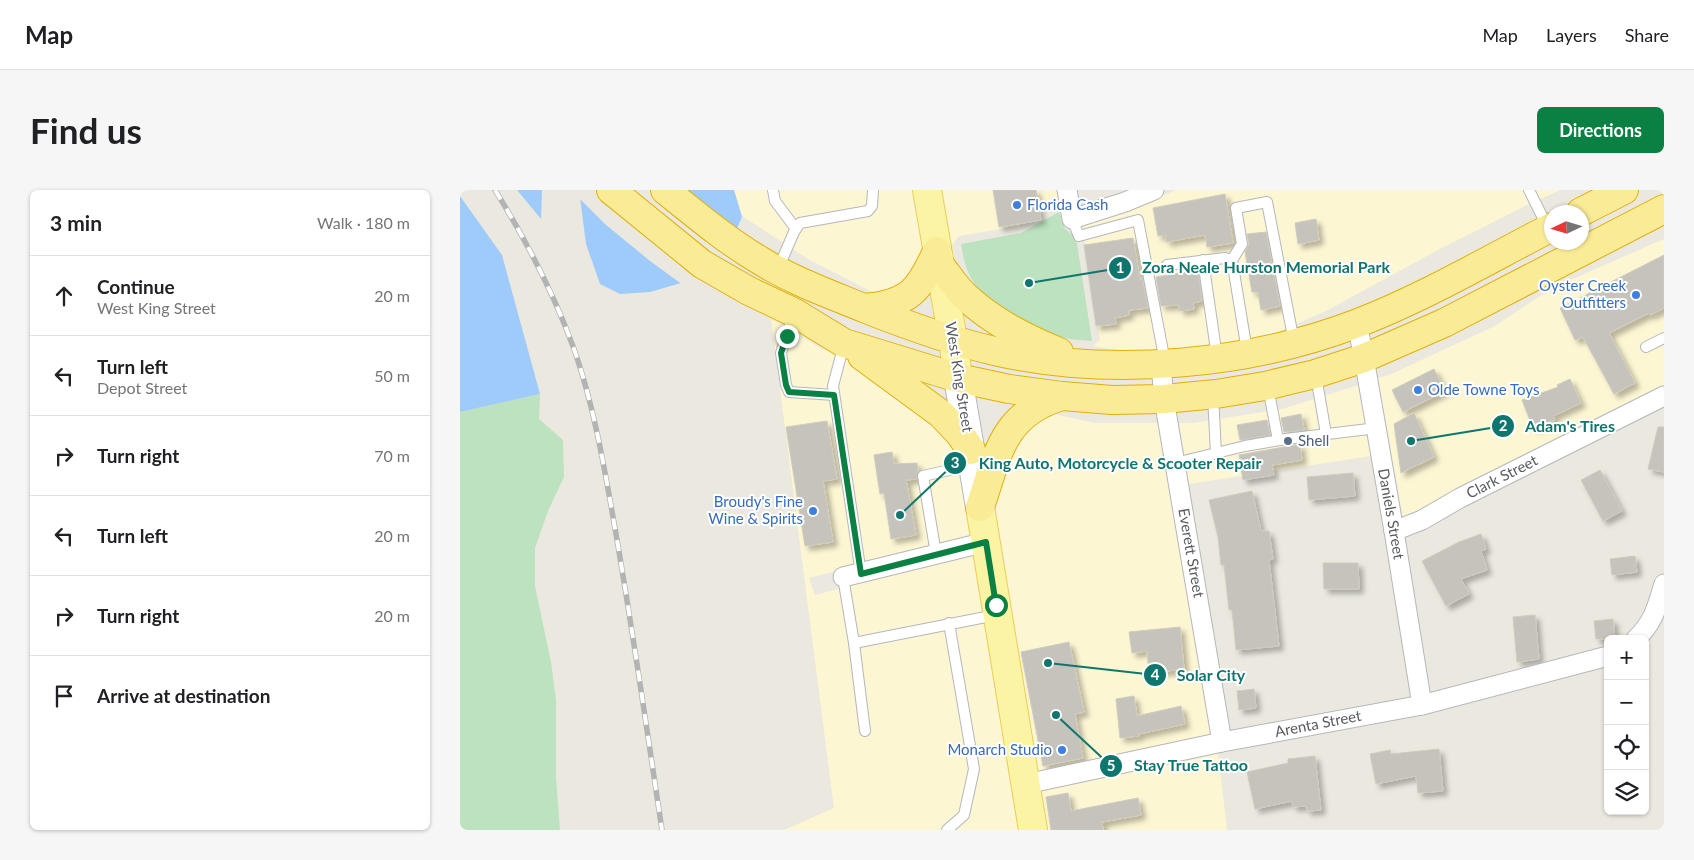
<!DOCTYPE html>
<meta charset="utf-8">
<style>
body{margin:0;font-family:Lato,sans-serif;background:#f6f6f6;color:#202124}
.controls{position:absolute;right:15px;bottom:15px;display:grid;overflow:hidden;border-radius:8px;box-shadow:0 1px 4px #0004}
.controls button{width:45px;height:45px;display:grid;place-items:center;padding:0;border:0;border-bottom:1px solid #e0e0e0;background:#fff;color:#202124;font:25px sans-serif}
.compass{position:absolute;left:1084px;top:15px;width:45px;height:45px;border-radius:50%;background:#fff;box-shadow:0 1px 4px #0004;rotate:266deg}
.stop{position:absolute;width:15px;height:15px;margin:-11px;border:4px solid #0b8043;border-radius:50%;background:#fff}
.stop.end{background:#0b8043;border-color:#fff;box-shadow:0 1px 5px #0008}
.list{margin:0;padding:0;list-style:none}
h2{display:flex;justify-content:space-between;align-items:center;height:65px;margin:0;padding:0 20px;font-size:21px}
h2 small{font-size:16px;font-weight:400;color:#757577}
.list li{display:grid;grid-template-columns:32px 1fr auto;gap:15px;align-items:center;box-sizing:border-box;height:80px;padding:0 20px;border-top:1px solid #e0e0e0}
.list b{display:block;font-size:19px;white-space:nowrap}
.list p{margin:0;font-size:16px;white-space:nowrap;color:#757577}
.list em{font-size:16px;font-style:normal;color:#757577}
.icon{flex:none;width:28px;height:28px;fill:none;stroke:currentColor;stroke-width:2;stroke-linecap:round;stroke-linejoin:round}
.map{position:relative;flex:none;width:1204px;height:640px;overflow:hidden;border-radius:8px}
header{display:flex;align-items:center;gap:30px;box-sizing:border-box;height:70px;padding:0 25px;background:#fff;border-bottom:1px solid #e0e0e0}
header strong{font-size:24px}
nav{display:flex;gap:28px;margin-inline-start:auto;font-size:18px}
.intro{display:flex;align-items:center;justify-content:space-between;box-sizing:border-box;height:120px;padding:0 30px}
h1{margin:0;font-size:35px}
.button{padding:12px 22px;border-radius:8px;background:#0b8043;color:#fff;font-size:18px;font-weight:700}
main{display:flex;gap:30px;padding:0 30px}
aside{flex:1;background:#fff;border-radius:8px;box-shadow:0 1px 4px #0004}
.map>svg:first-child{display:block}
.commercial{fill:#fcf6d3}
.green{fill:#bce2bf}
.water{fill:#9fcbfb}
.pier{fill:#ebe9df}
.building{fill:#c6c3bd;stroke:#cfcbbe;filter:url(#shadow)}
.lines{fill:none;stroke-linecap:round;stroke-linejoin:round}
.service-casing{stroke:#b5b7bc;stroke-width:12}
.minor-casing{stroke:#b5b7bc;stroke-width:21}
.secondary-casing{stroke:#b5b8be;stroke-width:30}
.primary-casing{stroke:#eacd59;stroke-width:30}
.trunk-casing{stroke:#e0af0a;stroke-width:30}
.service{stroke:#fff;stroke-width:10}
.minor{stroke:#fff;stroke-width:19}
.secondary{stroke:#fff;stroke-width:28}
.primary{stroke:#fbf4a4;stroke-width:28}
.trunk{stroke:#faec96;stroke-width:28}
.rail-casing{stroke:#b2b3b3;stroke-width:5.5}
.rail{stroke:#fff;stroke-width:4;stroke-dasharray:11;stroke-linecap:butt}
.route{stroke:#0b8043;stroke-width:6}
.shop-dot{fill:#3f7fe0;stroke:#fff;stroke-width:2}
.service-dot{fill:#5c6f8a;stroke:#fff;stroke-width:2}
.labels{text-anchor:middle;stroke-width:4;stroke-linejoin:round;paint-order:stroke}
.shop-label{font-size:15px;fill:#366cbe;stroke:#fff;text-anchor:end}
.street-label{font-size:15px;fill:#585b60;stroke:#fff}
.service-label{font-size:15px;fill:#4e5e75;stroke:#fff;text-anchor:start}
.leader{fill:none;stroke:#0f766e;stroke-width:2}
.callout-dot{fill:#0f766e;stroke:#fff;stroke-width:2}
.mark-label{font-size:15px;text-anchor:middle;font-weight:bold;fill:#fff}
.callout-label{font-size:16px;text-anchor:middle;font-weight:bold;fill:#0f766e;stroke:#fff;stroke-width:4;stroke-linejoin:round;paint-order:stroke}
</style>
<header>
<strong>Map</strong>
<nav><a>Map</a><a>Layers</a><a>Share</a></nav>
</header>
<div class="intro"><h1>Find us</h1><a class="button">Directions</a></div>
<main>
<aside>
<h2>3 min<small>Walk · 180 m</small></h2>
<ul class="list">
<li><svg class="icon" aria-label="ahead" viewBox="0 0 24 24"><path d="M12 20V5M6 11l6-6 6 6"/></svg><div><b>Continue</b><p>West King Street</p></div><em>20 m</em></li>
<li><svg class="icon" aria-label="left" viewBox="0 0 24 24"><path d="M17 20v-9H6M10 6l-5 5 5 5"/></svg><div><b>Turn left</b><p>Depot Street</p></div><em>50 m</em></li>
<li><svg class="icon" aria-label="right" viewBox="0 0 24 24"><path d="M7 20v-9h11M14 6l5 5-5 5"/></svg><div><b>Turn right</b></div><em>70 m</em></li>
<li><svg class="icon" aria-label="left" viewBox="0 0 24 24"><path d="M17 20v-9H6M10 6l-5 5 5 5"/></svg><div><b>Turn left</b></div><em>20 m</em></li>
<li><svg class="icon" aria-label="right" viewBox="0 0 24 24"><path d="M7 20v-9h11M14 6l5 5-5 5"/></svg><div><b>Turn right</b></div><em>20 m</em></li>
<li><svg class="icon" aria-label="arrive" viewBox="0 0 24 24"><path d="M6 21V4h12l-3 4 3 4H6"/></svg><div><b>Arrive at destination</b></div></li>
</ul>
</aside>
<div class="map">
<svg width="1204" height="640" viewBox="0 0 1204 640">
<defs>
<filter id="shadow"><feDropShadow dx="4.5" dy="4.5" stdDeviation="2.5" flood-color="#0004"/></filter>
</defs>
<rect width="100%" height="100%" fill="#ebe9df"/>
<g class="commercial">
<path d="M274 0H457L466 60 457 82 422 107 348 69 282 26Z"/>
<path d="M478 0H597L600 17 594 16 558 36 499 46 492 55 496 74 489 71Z"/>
<path d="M716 0H1101L1071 13 976 61 864 122 802 149 690 165 633 156 640 150 624 45 617 38 669 20Z"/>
<path d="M1204 49V195L995 300 957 322 943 328 918 188 929 185 1035 136 1092 98Z"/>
<path d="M311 129 362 159 387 167 474 230 500 263 515 345 349 388 355 405 517 363 563 640H324L374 618Z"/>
<path d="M899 195 911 266 729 294 719 233H733L822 219Z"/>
<path d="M584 222 635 233H698L751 545 574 583 531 318 549 261Z"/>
<path d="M758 562 767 640H584L577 601Z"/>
</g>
<g class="green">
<path d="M599 22 605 39 616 47 632 151C588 148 571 142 537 115 525 105 515 97 509 84 504 74 503 64 501 54L561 43Z"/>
<path d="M80 204 79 229 103 250 104 287 88 321 75 358V396L91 472 96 510V587L100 640H0V222Z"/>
</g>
<g class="water">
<path d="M57 0H82L81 29Z"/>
<path d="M119 0 242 87 190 102 160 104 140 94 126 54Z"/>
<path d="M221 0H274L282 27 275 43Z"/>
<path d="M0 6 42 65 80 204 0 222Z"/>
</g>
<path class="pier" d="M117 0H140L243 89 223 95 190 71 145 34 118 7Z"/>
<g class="building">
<path d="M533 0H576L581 30 539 37Z"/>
<path d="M765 4 773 53 747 57 745 45 706 52V45L698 46 693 18Z"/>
<path d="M856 29 859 50 838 54 835 33Z"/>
<path d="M806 42 820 116 801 120 798 102H792L785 62 789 54 787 44Z"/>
<path d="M673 48 680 90 682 89 688 118 669 120V125L655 128 656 134 636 136 624 55Z"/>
<path d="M1204 65V118L1190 125 1189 123 1149 143 1175 193 1154 204 1123 147 1115 150 1100 118Z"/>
<path d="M738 80 742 111 733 113 734 119 720 121 719 115 701 116 696 87Z"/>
<path d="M974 179 985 201 943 222 932 200Z"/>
<path d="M1110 189 1121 213 1093 226 1095 230 1073 238 1062 210 1098 197 1097 195Z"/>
<path d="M954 223 974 267 941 283 934 234Z"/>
<path d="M841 224 844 240 824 242 821 228Z"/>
<path d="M807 230 810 245 780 250 777 235Z"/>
<path d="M367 231 377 289 363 291 373 352 345 356 326 237Z"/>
<path d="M1198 237H1204V282L1188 279Z"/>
<path d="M840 254 842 270 812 275 814 285 783 290 779 265Z"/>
<path d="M432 262 434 274 457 273 458 282 457 289 446 290 456 345 431 349 424 303 420 304 414 265Z"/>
<path d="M1140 280 1162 321 1143 331 1121 290Z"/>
<path d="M893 283 895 306 849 310 847 287Z"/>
<path d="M792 301 801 341H809L813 369 809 370 819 456 776 460 772 420H769L764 375H761L758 347 749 310Z"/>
<path d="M1021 344 1026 359 1021 361 1027 380 1001 389 1009 404 986 416 962 371 999 352Z"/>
<path d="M1175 366 1177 382 1152 385 1150 369Z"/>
<path d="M863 373H898L899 399H864Z"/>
<path d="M1075 425 1079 469 1057 472 1053 427Z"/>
<path d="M1153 429 1155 449H1136L1134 431Z"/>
<path d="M720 437 724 479 689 483 687 461 672 463 669 442Z"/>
<path d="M609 452 624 522 615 524 623 568 583 576 561 462Z"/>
<path d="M794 499 796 518 779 520 777 501Z"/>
<path d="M674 506 677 526 721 516 725 534 679 544V546L660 548 656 509Z"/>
<path d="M979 559 983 601 958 603 956 586 916 594 910 564 930 560 931 564Z"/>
<path d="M855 566 861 620 847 621 846 616 833 617 832 611 795 619 787 582 828 573V569Z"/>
<path d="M608 603 611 621 678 608 681 625 642 632 643 640H591L586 607Z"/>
</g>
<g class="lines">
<defs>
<g id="service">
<path d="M313 0 315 11 336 39"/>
<path d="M1069 0 1088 38"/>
<path d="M612 29 619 46 678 30 705 172"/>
<path d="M743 70 757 167"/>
<path d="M707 75 765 68 772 70"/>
<path d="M318 79 334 42 340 33 408 21 412 16 413 0"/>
<path d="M334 123 321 163 326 195 329 202 374 205"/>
<path d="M384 154 373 196 401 384"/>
<path d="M1186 157 1204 148"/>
<path d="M787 161 772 70 782 54 776 18 807 12 834 152"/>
<path d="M856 186 866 244"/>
<path d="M808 197 818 250"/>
<path d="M753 205 756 264"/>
<path d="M715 273 785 256 826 249 917 238"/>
<path d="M476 364 463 286 512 275"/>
<path d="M383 387 394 453"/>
<path d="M405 541 394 453 536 425"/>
<path d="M487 640 504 625 514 579 489 433"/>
</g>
<g id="minor">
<path d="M607 0 612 29 665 12 694 0"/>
<path d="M897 134 904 168 934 341 962 515"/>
<path d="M701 174 704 209 762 552"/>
<path d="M934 341 962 330 1000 308 1204 206"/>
<path d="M383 387 526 352"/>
<path d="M1176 449C1194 432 1197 416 1204 394"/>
<path d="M566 594 762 552 962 515 1148 466"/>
</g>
<path id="secondary" d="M498 188 520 317"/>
<g id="primary">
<path d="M467 0 493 150 498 188"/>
<path d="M520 317 573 640"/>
</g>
<g id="trunk">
<path d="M151 0 242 74 289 101 335 123 384 153 498 188 549 199 602 206 652 210 704 209 756 204 805 196 855 184 904 168 984 133 1204 19"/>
<path d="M205 0C236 25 267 51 301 71 335 92 370 104 406 119 449 136 493 152 539 162 653 187 789 175 898 133 965 107 1028 70 1092 37"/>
<path d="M1121 22 1164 0"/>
<path d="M479 74C488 85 496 98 506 107 533 132 565 148 599 162"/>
<path d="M405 118C449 114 460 100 477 61"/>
<path d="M402 166 481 224 500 244 511 260"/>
<path d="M520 317C538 264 542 224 602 206"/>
</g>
</defs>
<use href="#service" class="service-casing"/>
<use href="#minor" class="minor-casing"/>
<use href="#secondary" class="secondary-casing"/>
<use href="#primary" class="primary-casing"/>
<use href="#trunk" class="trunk-casing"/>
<use href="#service" class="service"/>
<use href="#minor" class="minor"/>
<use href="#secondary" class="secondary"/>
<use href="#primary" class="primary"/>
<use href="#trunk" class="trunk"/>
<defs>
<path id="rail" d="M35 0C66 50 94 104 114 159 135 219 145 282 156 344 173 442 187 541 202 640"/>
</defs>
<use href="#rail" class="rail-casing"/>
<use href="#rail" class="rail"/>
</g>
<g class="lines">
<path class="route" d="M327 146 321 163 326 195 329 202 374 205 401 384 526 352 536 415"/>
</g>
<g class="shop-dot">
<circle cx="557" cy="15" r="5"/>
<circle cx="1176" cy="105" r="5"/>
<circle cx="958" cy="200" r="5"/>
<circle cx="353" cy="321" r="5"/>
<circle cx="602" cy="560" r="5"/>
</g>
<circle class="service-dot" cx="828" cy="251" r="5"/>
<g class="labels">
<g class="shop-label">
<text x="567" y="20" text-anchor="start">Florida Cash</text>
<text x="1166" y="101">Oyster Creek<tspan x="1166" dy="17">Outfitters</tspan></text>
<text x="968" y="205" text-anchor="start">Olde Towne Toys</text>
<text x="343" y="317">Broudy's Fine<tspan x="343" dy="17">Wine &amp; Spirits</tspan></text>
<text x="592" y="565">Monarch Studio</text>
</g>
<g class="street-label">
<text transform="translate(499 187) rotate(81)" y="5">West King Street</text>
<text transform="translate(1042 287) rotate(-27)" y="5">Clark Street</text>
<text transform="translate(931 324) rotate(80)" y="5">Daniels Street</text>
<text transform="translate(731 363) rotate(80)" y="5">Everett Street</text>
<text transform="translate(858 534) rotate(-11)" y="5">Arenta Street</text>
</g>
<g class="service-label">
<text x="838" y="256">Shell</text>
</g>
</g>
<path class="leader" d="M569 93L660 78M951 251L1043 236M440 325L495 273M588 473L695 485M596 525L651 576"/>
<g class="callout-dot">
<circle cx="569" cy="93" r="5"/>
<circle cx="951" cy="251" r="5"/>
<circle cx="440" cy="325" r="5"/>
<circle cx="588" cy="473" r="5"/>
<circle cx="596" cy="525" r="5"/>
<circle cx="660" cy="78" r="12"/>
<circle cx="1043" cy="236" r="12"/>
<circle cx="495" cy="273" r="12"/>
<circle cx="695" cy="485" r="12"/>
<circle cx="651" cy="576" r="12"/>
</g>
<g class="mark-label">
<text x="660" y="83">1</text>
<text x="1043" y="241">2</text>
<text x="495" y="278">3</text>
<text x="695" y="490">4</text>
<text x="651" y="581">5</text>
</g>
<g class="callout-label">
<text x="806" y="83">Zora Neale Hurston Memorial Park</text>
<text x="1110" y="242">Adam's Tires</text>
<text x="660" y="279">King Auto, Motorcycle &amp; Scooter Repair</text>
<text x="751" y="491">Solar City</text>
<text x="731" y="581">Stay True Tattoo</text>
</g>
</svg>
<div class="controls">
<button>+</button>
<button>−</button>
<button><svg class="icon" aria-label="locate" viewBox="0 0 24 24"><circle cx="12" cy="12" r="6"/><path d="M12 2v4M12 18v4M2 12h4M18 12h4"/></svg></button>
<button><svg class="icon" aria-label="layers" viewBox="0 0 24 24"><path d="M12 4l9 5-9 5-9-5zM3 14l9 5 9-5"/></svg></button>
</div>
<svg class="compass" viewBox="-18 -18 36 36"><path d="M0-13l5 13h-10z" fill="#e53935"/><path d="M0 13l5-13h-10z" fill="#757577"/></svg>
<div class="stop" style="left:536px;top:415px"></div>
<div class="stop end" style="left:327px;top:146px"></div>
</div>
</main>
